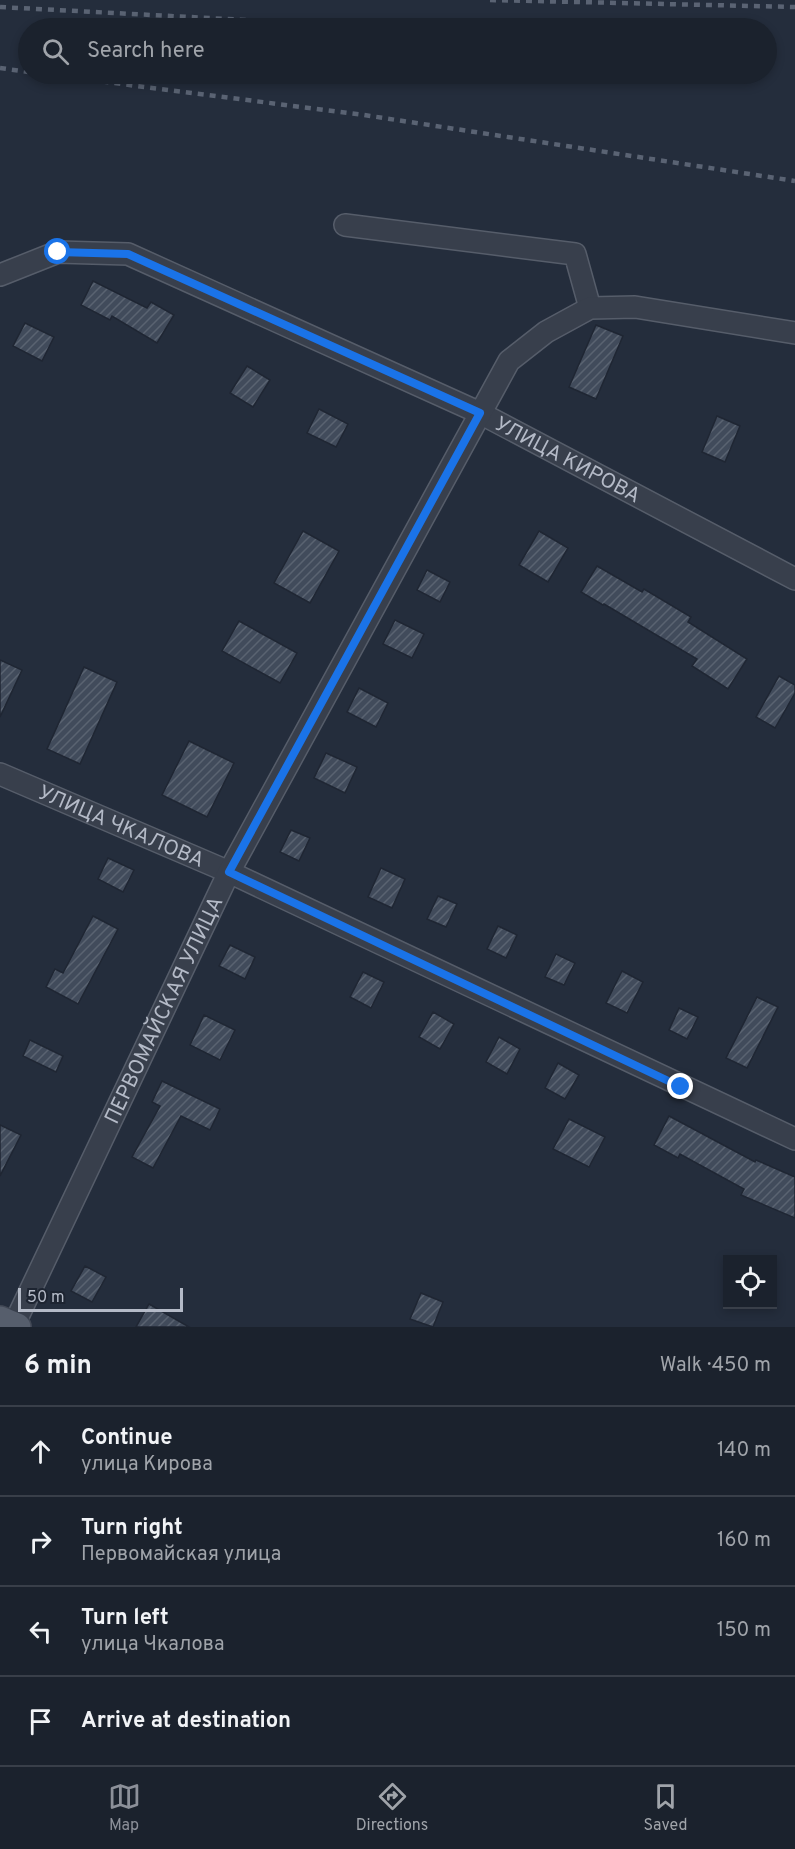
<!DOCTYPE html>
<meta charset="utf-8">
<style>
body{margin:0;font-family:Overpass,sans-serif;background:#282f39;color:#f1f3f6}
.controls{position:absolute;right:18px;bottom:18px;display:grid;overflow:hidden;border-radius:0px;box-shadow:0 3px 9px #0003}
.controls button{width:54px;height:54px;display:grid;place-items:center;padding:0;border:0;border-bottom:2px solid #393f49;background:#1b222d;color:#f1f3f6;font:30px sans-serif}
.scale{position:absolute;left:18px;bottom:15px;width:165px;box-sizing:border-box;padding-left:6px;border:3px solid #b4bac7;border-top:0;font-size:16px;line-height:21px;white-space:nowrap;color:#b4bac7;-webkit-text-stroke:4px #1d2431;paint-order:stroke}
.stop{position:absolute;width:18px;height:18px;margin:-14px;border:4px solid #1a73e8;border-radius:50%;background:#fff}
.stop.end{background:#1a73e8;border-color:#fff;box-shadow:0 2px 6px #0008}
.list{margin:0;padding:0;list-style:none}
h2{display:flex;justify-content:space-between;align-items:center;height:78px;margin:0;padding:0 24px;font-size:26px}
h2 small{font-size:20px;font-weight:400;color:#a0a4aa}
.list li{display:grid;grid-template-columns:39px 1fr auto;gap:18px;align-items:center;box-sizing:border-box;height:90px;padding:0 24px;border-top:2px solid #393f49}
.list b{display:block;font-size:22px;white-space:nowrap}
.list p{margin:0;font-size:20px;white-space:nowrap;color:#a0a4aa}
.list em{font-size:20px;font-style:normal;color:#a0a4aa}
.icon{flex:none;width:33px;height:33px;fill:none;stroke:currentColor;stroke-width:2;stroke-linecap:round;stroke-linejoin:round}
.map{position:relative;flex:none;width:795px;height:1327px;overflow:hidden}
.search{position:absolute;background:#1b222d;box-shadow:0 3px 9px #0003;left:18px;right:18px;top:18px;height:66px;display:flex;align-items:center;gap:15px;box-sizing:border-box;padding:0 21px;border-radius:33px;color:#a0a4aa;font-size:22px}
.sheet{height:438px;background:#1b222d}
nav{display:flex;justify-content:space-around;align-items:center;box-sizing:border-box;height:84px;border-top:2px solid #393f49;background:#1b222d;font-size:16px;color:#a0a4aa}
nav a{display:grid;justify-items:center;gap:3px}
nav .on{color:#8c9099}
.map>svg:first-child{display:block}
.building{fill:url(#building-hatch);stroke:#1f2633;stroke-width:1.5}
.lines{fill:none;stroke-linecap:round;stroke-linejoin:round}
.minor-casing{stroke:#565d6a;stroke-width:24}
.major-casing{stroke:#414855;stroke-width:30}
.minor{stroke:#383f4c;stroke-width:21}
.major{stroke:#565e6c;stroke-width:27}
.rail{stroke:#5a6373;stroke-width:4.5;stroke-dasharray:6 6;stroke-linecap:butt}
.route{stroke:#1a73e8;stroke-width:8}
.labels{text-anchor:middle;stroke-width:6;stroke-linejoin:round;paint-order:stroke}
.street-label{font-size:21px;fill:#b4bac7;stroke:#1d2431}
</style>
<div class="map">
<svg width="795" height="1327" viewBox="0 0 795 1327">
<defs>
<pattern id="building-hatch" width="6" height="6" patternUnits="userSpaceOnUse" patternTransform="scale(1.5)"><rect width="6" height="6" fill="#414b5b"/><path d="M-1 1l2-2M0 6l6-6M5 7l2-2" fill="none" stroke="#5a6371"/></pattern>
</defs>
<rect width="100%" height="100%" fill="#242d3c"/>
<g class="building">
<path d="M93 281 147 308 151 302 174 315 157 343 112 316 110 320 81 305Z"/>
<path d="M25 323 54 337 42 361 13 346Z"/>
<path d="M596 325 623 336 596 399 569 387Z"/>
<path d="M247 366 270 380 253 407 230 393Z"/>
<path d="M319 409 348 424 336 447 307 433Z"/>
<path d="M717 416 740 426 725 462 702 452Z"/>
<path d="M303 531 339 551 310 603 274 583Z"/>
<path d="M539 531 568 548 548 582 519 565Z"/>
<path d="M597 566 642 592 644 589 691 617 688 622 747 659 728 689 692 666 697 659 604 604 603 605 581 592Z"/>
<path d="M427 570 450 582 440 602 417 590Z"/>
<path d="M395 620 424 634 412 658 383 644Z"/>
<path d="M239 621 297 653 280 683 222 651Z"/>
<path d="M0 660 22 670 0 717Z"/>
<path d="M84 667 117 682 80 764 47 749Z"/>
<path d="M779 676 795 685V693L775 728 756 717Z"/>
<path d="M359 688 388 703 376 727 347 712Z"/>
<path d="M189 741 234 763 207 817 162 795Z"/>
<path d="M326 753 357 767 345 793 314 778Z"/>
<path d="M291 830 310 838 299 861 280 852Z"/>
<path d="M108 858 134 870 123 892 98 879Z"/>
<path d="M381 868 405 879 392 908 368 897Z"/>
<path d="M438 896 457 904 446 927 427 919Z"/>
<path d="M93 916 118 929 78 1004 46 987 55 969 63 973Z"/>
<path d="M498 926 517 935 506 958 487 949Z"/>
<path d="M230 945 255 957 245 979 219 966Z"/>
<path d="M556 954 575 963 564 985 545 977Z"/>
<path d="M622 971 643 982 627 1013 606 1003Z"/>
<path d="M363 972 384 982 371 1008 350 997Z"/>
<path d="M757 997 778 1007 747 1068 726 1058Z"/>
<path d="M679 1008 698 1017 687 1039 669 1030Z"/>
<path d="M433 1012 454 1024 440 1049 419 1037Z"/>
<path d="M204 1015 235 1030 220 1060 190 1045Z"/>
<path d="M499 1037 520 1049 507 1074 486 1062Z"/>
<path d="M30 1040 63 1056 56 1072 23 1056Z"/>
<path d="M558 1063 579 1075 565 1099 545 1088Z"/>
<path d="M162 1081 220 1109 210 1130 181 1116 153 1168 132 1157 160 1106 152 1102Z"/>
<path d="M669 1116 755 1162 756 1160 795 1177V1218L741 1195 744 1189 680 1154 678 1158 654 1145Z"/>
<path d="M569 1119 605 1137 589 1167 553 1149Z"/>
<path d="M0 1125 21 1135 0 1176Z"/>
<path d="M85 1266 106 1277 92 1302 71 1291Z"/>
<path d="M421 1293 443 1302 433 1327 410 1319Z"/>
<path d="M149 1304 189 1327H136Z"/>
</g>
<g class="lines">
<defs>
<g id="minor">
<path d="M345 225 575 254 590 308"/>
<path id="s1" d="M0 275 58 252 128 254 480 413 795 579"/>
<path id="s2" d="M0 774 229 872 795 1139"/>
<path id="s3" d="M13 1327 229 872 509 361 546 332 590 308 635 307 795 333"/>
</g>
<path id="major" d="M0 1320 17 1327"/>
</defs>
<use href="#minor" class="minor-casing"/>
<use href="#major" class="major-casing"/>
<use href="#minor" class="minor"/>
<use href="#major" class="major"/>
<g class="rail">
<path d="M490 0 795 7"/>
<path d="M0 7 379 27"/>
<path d="M0 68 28 72"/>
<path d="M43 74 364 115 795 181"/>
</g>
</g>
<g class="lines">
<path class="route" d="M58 252 128 254 480 413 229 872 681 1087"/>
</g>
<g class="labels">
<g class="street-label">
<text dy="7" stroke="none"><textPath href="#s1" startOffset="618">УЛИЦА КИРОВА</textPath></text>
<text dy="7" stroke="none"><textPath href="#s2" startOffset="132">УЛИЦА ЧКАЛОВА</textPath></text>
<text dy="7" stroke="none"><textPath href="#s3" startOffset="351">ПЕРВОМАЙСКАЯ УЛИЦА</textPath></text>
</g>
</g>
</svg>
<div class="controls">
<button><svg class="icon" aria-label="locate" viewBox="0 0 24 24"><circle cx="12" cy="12" r="6"/><path d="M12 2v4M12 18v4M2 12h4M18 12h4"/></svg></button>
</div>
<div class="scale">50 m</div>
<div class="stop" style="left:58px;top:252px"></div>
<div class="stop end" style="left:681px;top:1087px"></div>
<div class="search"><svg class="icon" aria-label="search" viewBox="0 0 24 24"><circle cx="10" cy="10" r="6"/><path d="M15 15l6 6"/></svg>Search here</div>
</div>
<section class="sheet">
<h2>6 min<small>Walk · 450 m</small></h2>
<ul class="list">
<li><svg class="icon" aria-label="ahead" viewBox="0 0 24 24"><path d="M12 20V5M6 11l6-6 6 6"/></svg><div><b>Continue</b><p>улица Кирова</p></div><em>140 m</em></li>
<li><svg class="icon" aria-label="right" viewBox="0 0 24 24"><path d="M7 20v-9h11M14 6l5 5-5 5"/></svg><div><b>Turn right</b><p>Первомайская улица</p></div><em>160 m</em></li>
<li><svg class="icon" aria-label="left" viewBox="0 0 24 24"><path d="M17 20v-9H6M10 6l-5 5 5 5"/></svg><div><b>Turn left</b><p>улица Чкалова</p></div><em>150 m</em></li>
<li><svg class="icon" aria-label="arrive" viewBox="0 0 24 24"><path d="M6 21V4h12l-3 4 3 4H6"/></svg><div><b>Arrive at destination</b></div></li>
</ul>
</section>
<nav>
<a class="on"><svg class="icon" aria-label="map" viewBox="0 0 24 24"><path d="M3 6l6-2 6 2 6-2v14l-6 2-6-2-6 2zM9 4v14M15 6v14"/></svg>Map</a>
<a><svg class="icon" aria-label="directions" viewBox="0 0 24 24"><path d="M12 3l9 9-9 9-9-9zM9 14v-3h6M13 9l2 2-2 2"/></svg>Directions</a>
<a><svg class="icon" aria-label="saved" viewBox="0 0 24 24"><path d="M7 4h10v16l-5-4-5 4z"/></svg>Saved</a>
</nav>
